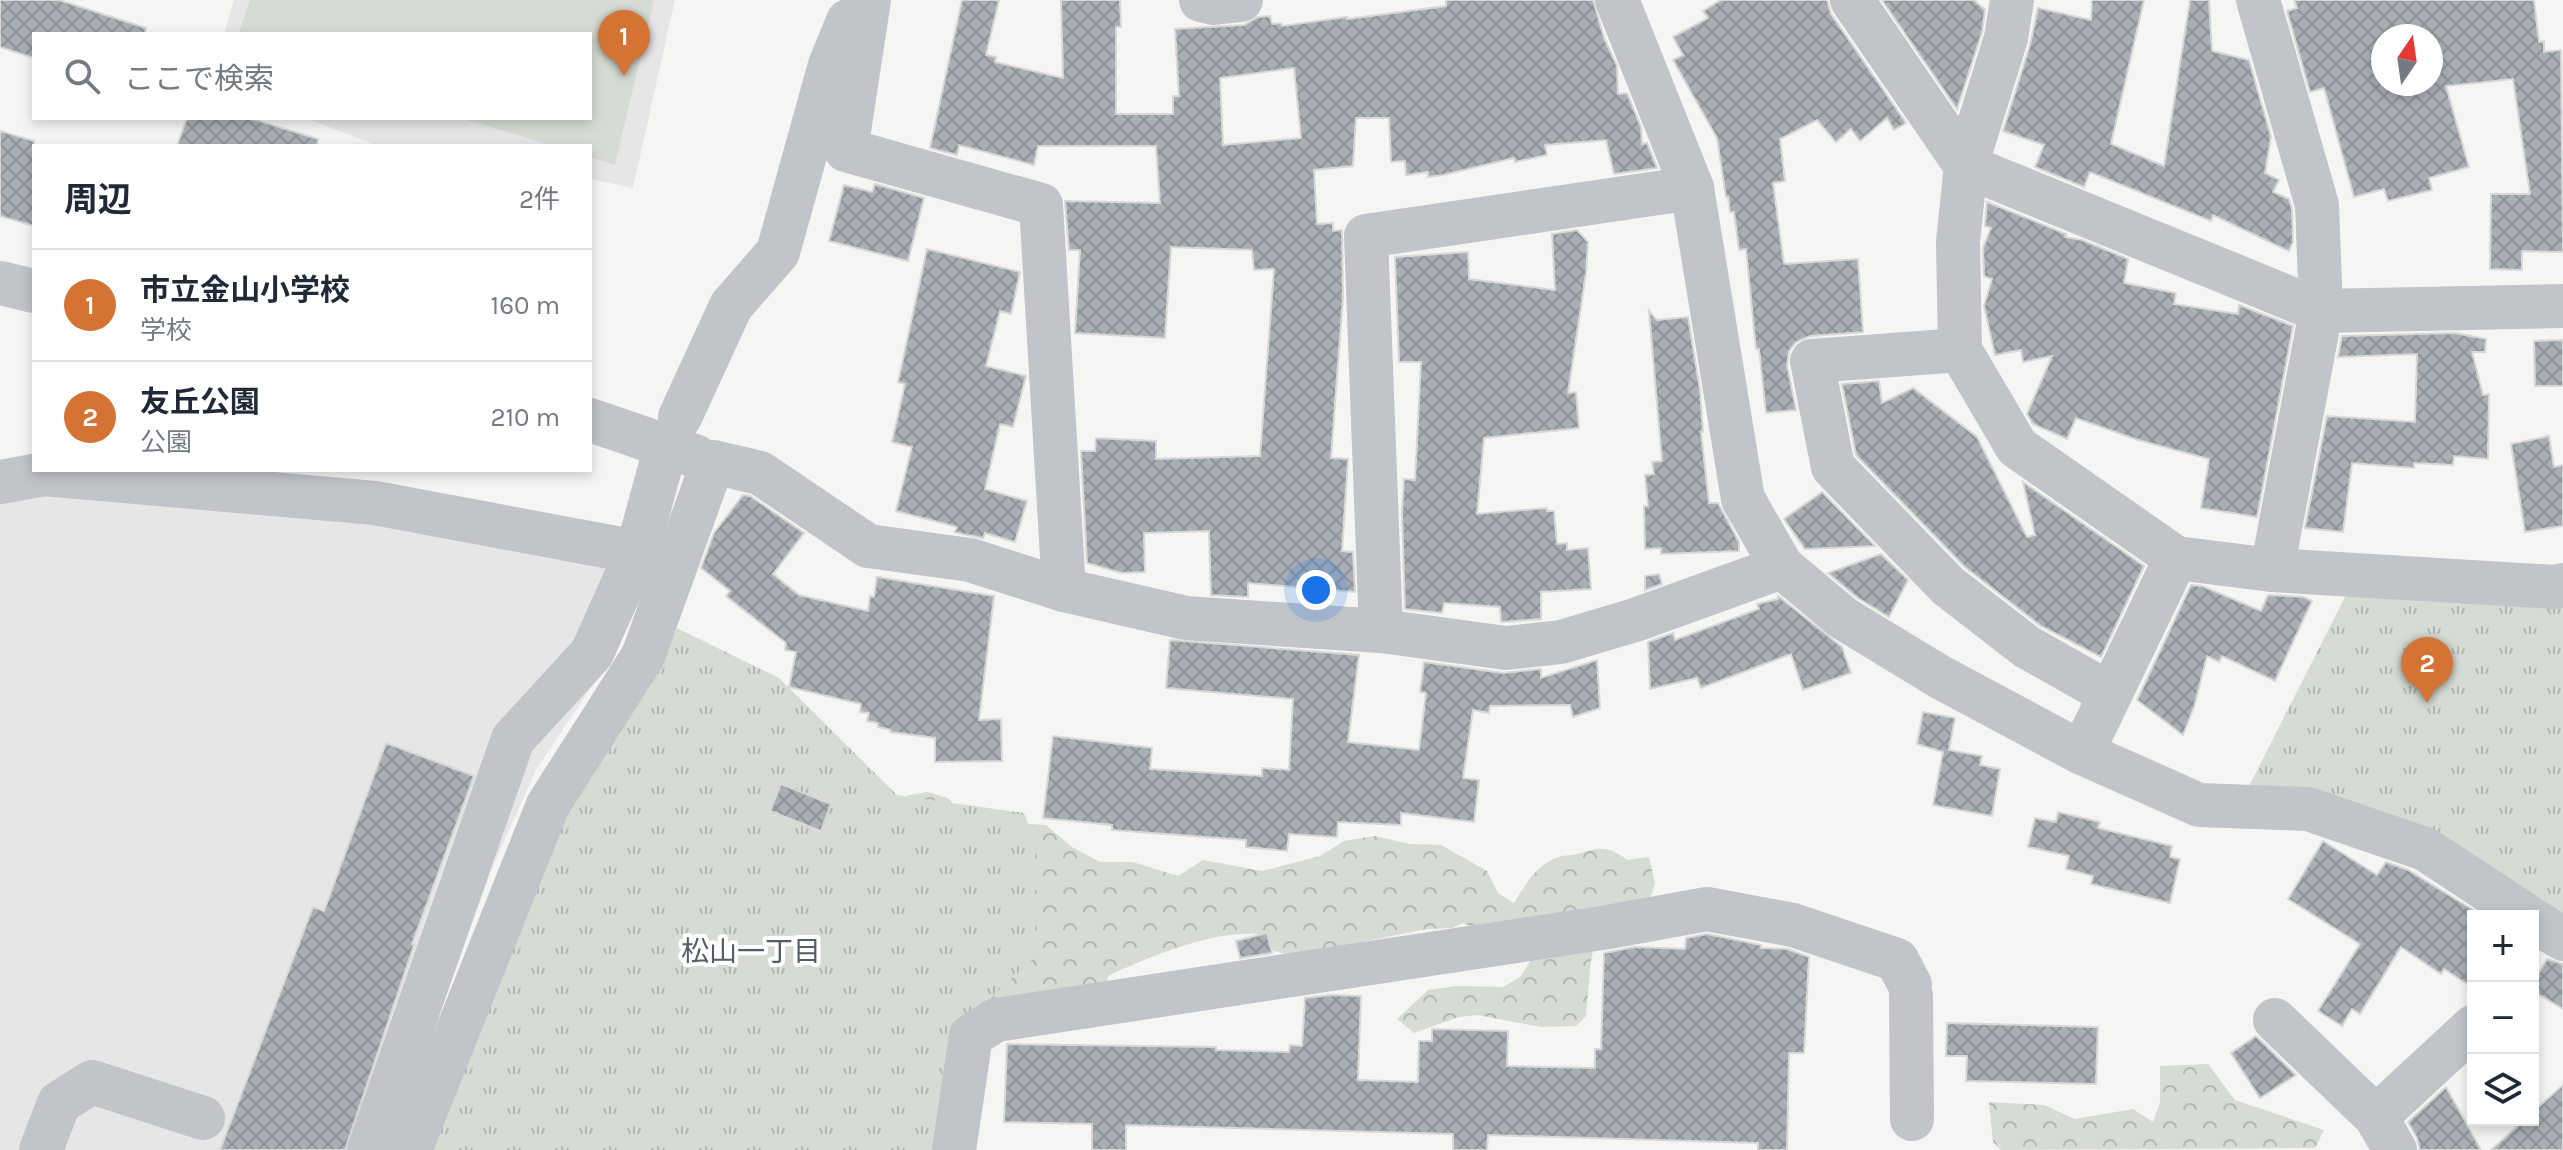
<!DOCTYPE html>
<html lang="ja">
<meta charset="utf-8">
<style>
body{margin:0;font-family:Karla,"Noto Sans JP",sans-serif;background:#f2f2f3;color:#1f2937}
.controls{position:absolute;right:24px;bottom:24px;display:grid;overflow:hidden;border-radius:0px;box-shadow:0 4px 12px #0003}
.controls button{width:72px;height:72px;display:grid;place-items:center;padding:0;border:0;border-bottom:2px solid #e0e1e3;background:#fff;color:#1f2937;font:40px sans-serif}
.compass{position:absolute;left:2371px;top:24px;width:72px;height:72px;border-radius:50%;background:#fff;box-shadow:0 4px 12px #0003;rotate:13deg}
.you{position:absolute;left:1316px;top:590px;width:28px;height:28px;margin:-20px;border:6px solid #fff;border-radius:50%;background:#1a73e8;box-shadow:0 0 0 12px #1a73e833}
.badge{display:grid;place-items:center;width:52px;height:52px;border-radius:50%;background:#d47334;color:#fff;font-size:26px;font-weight:700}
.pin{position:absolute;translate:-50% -66px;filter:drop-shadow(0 2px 4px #0008)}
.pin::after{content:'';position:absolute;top:42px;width:28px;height:24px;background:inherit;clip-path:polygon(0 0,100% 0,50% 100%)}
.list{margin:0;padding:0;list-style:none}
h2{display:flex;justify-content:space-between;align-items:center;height:104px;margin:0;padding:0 32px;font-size:34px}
h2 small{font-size:26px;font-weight:400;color:#747a83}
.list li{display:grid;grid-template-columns:52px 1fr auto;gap:24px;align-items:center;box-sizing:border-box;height:112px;padding:0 32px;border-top:2px solid #e0e1e3}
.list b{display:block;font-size:30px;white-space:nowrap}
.list p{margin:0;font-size:26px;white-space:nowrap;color:#747a83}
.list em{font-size:26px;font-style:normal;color:#747a83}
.icon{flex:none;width:44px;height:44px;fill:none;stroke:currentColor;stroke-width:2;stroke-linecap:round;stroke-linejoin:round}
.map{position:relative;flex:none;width:2563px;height:1150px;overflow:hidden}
.search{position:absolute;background:#fff;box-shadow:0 4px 12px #0003;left:32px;top:32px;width:560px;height:88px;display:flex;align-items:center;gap:20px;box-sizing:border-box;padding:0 28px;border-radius:0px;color:#747a83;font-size:30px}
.panel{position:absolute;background:#fff;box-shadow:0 4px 12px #0003;left:32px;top:144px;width:560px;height:328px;border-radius:0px}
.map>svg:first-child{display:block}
.built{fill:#e6e6e6}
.forest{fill:url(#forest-crowns)}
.park{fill:url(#park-tufts)}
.pitch{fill:#d6dcd4}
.building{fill:url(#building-cross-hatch);stroke:#d7d7d5;stroke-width:2;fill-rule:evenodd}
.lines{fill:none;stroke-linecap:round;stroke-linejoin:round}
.minor{stroke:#c1c4c8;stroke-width:44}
.labels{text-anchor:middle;stroke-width:8;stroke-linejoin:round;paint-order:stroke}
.neighbourhood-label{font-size:28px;fill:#545c67;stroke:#fff}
</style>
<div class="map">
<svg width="2563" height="1150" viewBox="0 0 2563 1150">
<defs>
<pattern id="forest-crowns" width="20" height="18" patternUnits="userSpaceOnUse" patternTransform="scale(2)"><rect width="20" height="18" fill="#d6dcd4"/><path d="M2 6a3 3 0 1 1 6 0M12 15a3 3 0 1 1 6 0" fill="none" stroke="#b1b7b1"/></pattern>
<pattern id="park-tufts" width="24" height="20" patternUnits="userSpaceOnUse" patternTransform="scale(2)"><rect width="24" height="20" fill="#d6dcd4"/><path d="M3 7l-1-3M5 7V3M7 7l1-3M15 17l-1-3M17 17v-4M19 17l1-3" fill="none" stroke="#b1b7b1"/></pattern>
<pattern id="building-cross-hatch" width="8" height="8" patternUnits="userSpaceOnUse" patternTransform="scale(2)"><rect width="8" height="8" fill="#aaafb6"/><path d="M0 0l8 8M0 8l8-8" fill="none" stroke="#8e9399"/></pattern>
</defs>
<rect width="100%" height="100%" fill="#f5f6f3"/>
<g class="built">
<path d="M234 0H675L633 188 590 179V146H379L305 118H590V34H224Z"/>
<path d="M37 484 372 513 631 565 608 662 536 770 494 864 388 1150H0V496Z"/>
</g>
<g class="forest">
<path d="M928 792 948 798 967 820 1046 825 1072 847 1100 862H1133L1178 876 1203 860 1262 871 1320 856 1344 841 1375 836 1410 844 1441 845 1487 871 1498 893 1514 903C1526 883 1538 862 1562 856 1568 855 1575 855 1581 853 1602 847 1608 846 1627 860L1649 857 1655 883 1652 894 1621 925H1598L1591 961 1586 1016 1576 1026 1541 1027 1477 1015 1459 1017 1414 1033 1397 1019 1428 990 1456 986 1503 987 1520 977 1535 954 1463 923 1452 928 1427 929 1292 956 1272 950 1257 934C1212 931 1148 957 1108 976L1103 1003 987 1030 971 1142 976 1150H800L896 801 909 795Z"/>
<path d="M2208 1064 2235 1100 2324 1130 2315 1148 2001 1150 1993 1142 1989 1102 2044 1105 2075 1119 2133 1109 2153 1122 2160 1102V1066Z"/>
</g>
<g class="park">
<path d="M2348 591 2563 606V919L2243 798Z"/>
<path d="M677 628 779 678 897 795 1024 813 1035 841V957L995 994 960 1034 940 1150H426L577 785 641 689Z"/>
</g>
<path class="pitch" d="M250 0H654L615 165 590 157V146H554L460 118H590V34H243L239 32Z"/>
<g class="building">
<path d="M0 0H59L146 28 145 34H34V58L0 47Z"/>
<path d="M962 0H999L986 55 996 57 995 62 1063 78 1061 0H1120L1121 27H1116V114H1173V96H1179L1175 29 1244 25 1258 17 1270 16 1272 24 1281 23 1282 26 1347 17V19L1446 6V0H1593L1604 38 1617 66 1618 94 1627 93 1641 127 1642 144 1647 143 1657 168 1614 174 1606 140 1545 145 1547 155 1515 162 1514 158 1443 175 1428 177V172L1406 175 1405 161 1391 162 1389 118H1356L1353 166 1314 170 1317 224 1333 223V231L1342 230 1343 297 1331 458 1348 459 1342 551 1353 552 1355 592 1248 583V597L1211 595 1209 531 1144 533 1145 572 1122 573 1087 563 1081 451H1095L1096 438 1156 441V459L1260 456 1274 269 1254 270 1252 250 1171 247 1165 338 1075 333 1080 250H1069L1065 201 1160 203 1156 146H1038L1034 165 959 145 957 155 930 148ZM1294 68 1301 138 1223 145 1220 78Z"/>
<path d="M1721 0H1827L1831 14 1906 123 1894 130 1887 118 1860 141 1851 129 1836 142 1817 120 1780 139 1785 181 1773 183 1784 264 1858 259 1863 332 1810 336 1796 342 1789 351 1787 365 1796 410 1766 413 1759 349H1756L1746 249 1739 250 1734 212H1730L1728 197H1726L1717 138 1673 60 1683 55 1673 37 1708 18 1703 11Z"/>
<path d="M1882 0H1974L1985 10 1982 32 1957 109Z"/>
<path d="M2092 0H2144L2111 144 2164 166 2190 0H2209L2212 51 2249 60 2271 137 2265 173 2279 180 2273 192 2289 199 2292 209 2293 242 2289 251 2213 215 2211 221 2090 172 2084 187 2035 167 2044 145 2003 131 2030 45 2038 8 2091 20Z"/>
<path d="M2294 0H2534L2539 42 2544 41V52L2561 50 2563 252 2522 251V270L2490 269 2491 194H2530L2513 79 2446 86 2469 167 2429 178 2432 190 2388 201 2384 189 2354 197 2324 88 2310 92 2287 11 2297 8ZM2383 36H2431V84H2383Z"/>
<path d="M187 118H249L318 139 317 146H177Z"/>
<path d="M0 131 34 141V226L0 216Z"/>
<path d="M875 184 924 198 908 261 829 241 844 185 872 192Z"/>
<path d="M1987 202 2066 234 2065 237 2082 240 2128 259 2124 283 2176 293 2174 304 2238 314 2239 305 2293 326 2257 517 2201 508 2209 459 2138 440 2076 418 2067 439 2033 424 2027 414 2052 356 2023 362 2021 350 1995 355 1984 306 1992 279 1984 276 1983 248 1991 228 1985 226Z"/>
<path d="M1577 230 1588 242 1586 273 1568 393 1576 392 1579 428 1484 438 1477 514 1547 508V511H1554L1557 544 1567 543V550L1588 548 1591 589 1541 592V619L1501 622 1500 607 1444 603 1442 613 1405 609 1402 513 1404 479 1415 480 1421 362H1399L1395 257 1468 252 1469 279 1555 290 1552 234Z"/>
<path d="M927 249 1020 272 1011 314 1000 311 986 366 1026 376 1013 427 1000 424 985 489 1027 501 1015 542 985 533 983 538 963 534 955 532 957 527 896 511 912 447 892 442 905 384 898 382Z"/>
<path d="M1649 311 1657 320 1688 317 1700 390 1703 432H1701L1709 503H1718L1739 542V551L1661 554V548L1645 549 1644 506H1648L1645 475 1654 474 1652 462 1662 461Z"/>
<path d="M2455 333 2486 339 2485 352H2472L2483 395 2489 394 2488 459 2454 456 2453 465 2414 463V468L2352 463 2343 532 2305 528 2327 416 2415 422 2417 354 2338 357 2342 336Z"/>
<path d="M2563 340V386H2535L2534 341Z"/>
<path d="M1879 381 1882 403 1913 388 1977 437 2027 537 2035 535 2023 482 2144 566 2101 657 2041 626 1965 567 1856 455 1842 384Z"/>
<path d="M2549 436 2554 467 2563 465V526L2525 532 2511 444Z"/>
<path d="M1822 492 1875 546 1805 549 1784 519Z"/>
<path d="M743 495 750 496 804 533 773 574 799 595 868 611 870 596 874 597 877 577 994 596 979 720 1001 719 1002 761 935 762V738L890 732 891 730 878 727V723L867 721 869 713 860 712 861 704 789 687 796 652 785 650 786 643 726 596 730 591 701 568 714 533Z"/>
<path d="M1881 554 1908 580 1889 617 1858 598 1828 573Z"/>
<path d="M1659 574 1662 584 1645 590V576Z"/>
<path d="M2191 585 2202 586 2261 611 2268 595 2304 597 2312 601 2275 681 2222 656 2219 662 2207 656 2194 707 2183 735 2137 700Z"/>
<path d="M1778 596 1842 647 1851 673 1803 690 1791 654 1701 688 1697 678 1650 689 1648 642 1673 633 1675 640 1759 609 1757 604 1778 599Z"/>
<path d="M1170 640 1359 655 1348 742 1419 750 1426 693 1420 692 1424 662 1503 673 1541 669V678L1597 660 1600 708 1573 717 1570 705 1490 706 1489 713 1473 710 1463 778 1479 780 1474 822 1401 813V825L1338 822 1337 837 1289 834 1287 851 1246 847V840L1112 830V825L1043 818 1053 736 1152 748 1150 769 1262 776V768L1289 770 1293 699 1166 688Z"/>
<path d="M1923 712 1955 718 1949 750 1982 756 1980 765 2000 769 1992 816 1933 805 1943 752 1917 744Z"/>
<path d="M386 743 474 776 412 944 414 945 345 1150H220L313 907 324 911Z"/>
<path d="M781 784 831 804 821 831 770 811Z"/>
<path d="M2058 812 2100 822 2098 828 2172 846 2170 857 2180 859 2170 903 2091 884 2093 876 2066 869 2069 856 2028 847 2035 818 2056 822Z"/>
<path d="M2323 841 2377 875 2386 862 2408 870 2473 910V988L2444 969 2441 974 2401 947 2360 1014 2352 1009 2342 1026 2318 1011 2360 944 2288 899Z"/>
<path d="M1267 933 1272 953 1240 958 1236 941Z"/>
<path d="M1707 934 1761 945V948L1787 949 1809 957 1804 1053H1789L1787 1150H1758V1143L1488 1135 1487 1150H1453V1134L1126 1125V1150H1092V1124L1004 1122 1007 1044 1216 1047V1050L1289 1052 1290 1045 1302 1046 1305 998 1330 995 1361 996 1358 1080 1418 1082 1419 1041H1432V1029L1508 1031 1507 1066 1595 1068V1049H1601L1604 953 1635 947 1685 949 1686 938Z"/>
<path d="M2547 959 2563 964V1009L2533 991V983Z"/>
<path d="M1947 1023 2098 1027 2096 1084 1966 1081 1967 1056H1946Z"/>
<path d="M2256 1036 2296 1075 2260 1098 2231 1053Z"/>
<path d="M2563 1085V1150H2491L2524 1120H2533V1112Z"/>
<path d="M2446 1087 2481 1150H2420L2417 1138 2408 1122Z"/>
</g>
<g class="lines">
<g class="minor">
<path d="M869 0 846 150 1041 205 1064 590"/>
<path d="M1201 0 1214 3 1241 0"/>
<path d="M1617 0 1692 188 1743 499 1782 567 1843 618 1940 677 2082 753 2199 805 2308 809 2425 849 2527 916"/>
<path d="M1852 0 1966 166 2321 311 2563 306"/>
<path d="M2012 0 2006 38 1966 166 1958 241 1960 350 2017 447 2176 558 2272 570 2555 587 2563 585"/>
<path d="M2258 0 2317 205 2321 311 2272 570"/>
<path d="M0 283 34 291"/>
<path d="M1960 350 1812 361 1833 467 1948 586 2027 647 2110 694"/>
<path d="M680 417 731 306 778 252 830 65 848 21"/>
<path d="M590 420 695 456"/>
<path d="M0 482 44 474 375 503 637 552 666 446"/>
<path d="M1381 631 1366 236 1692 188"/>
<path d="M2082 753 2176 558"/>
<path d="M2533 920 2563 939"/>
<path d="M1911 996 1912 1119"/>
<path d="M2275 1020 2376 1117 2395 1150"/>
<path d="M2376 1117 2473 1027"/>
<path d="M41 1150 59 1103 92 1082 203 1118"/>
<path d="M369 1150 513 739 592 653 637 552"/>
<path d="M410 1150 548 805 643 656 713 462 760 473 868 546 970 560 1064 590 1186 618 1381 631 1506 648 1561 642 1635 620 1782 567"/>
<path d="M954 1150 971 1036 996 1020 1608 927 1707 909 1793 925 1897 960 1910 985"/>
</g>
</g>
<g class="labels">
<g class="neighbourhood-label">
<text x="751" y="961">松山一丁目</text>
</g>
</g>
</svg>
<div class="controls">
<button>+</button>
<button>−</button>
<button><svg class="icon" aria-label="layers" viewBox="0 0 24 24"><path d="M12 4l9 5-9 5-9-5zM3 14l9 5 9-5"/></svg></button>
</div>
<svg class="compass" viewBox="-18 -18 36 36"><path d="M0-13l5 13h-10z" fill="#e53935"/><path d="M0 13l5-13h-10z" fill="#747a83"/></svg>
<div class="you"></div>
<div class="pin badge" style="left:624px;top:76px">1</div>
<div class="pin badge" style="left:2427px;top:703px">2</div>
<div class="search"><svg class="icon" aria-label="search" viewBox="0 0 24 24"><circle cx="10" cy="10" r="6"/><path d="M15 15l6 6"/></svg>ここで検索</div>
<section class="panel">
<h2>周辺<small>2件</small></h2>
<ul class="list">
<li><span class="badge">1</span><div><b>市立金山小学校</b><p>学校</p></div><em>160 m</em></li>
<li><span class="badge">2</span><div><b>友丘公園</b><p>公園</p></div><em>210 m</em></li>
</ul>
</section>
</div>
